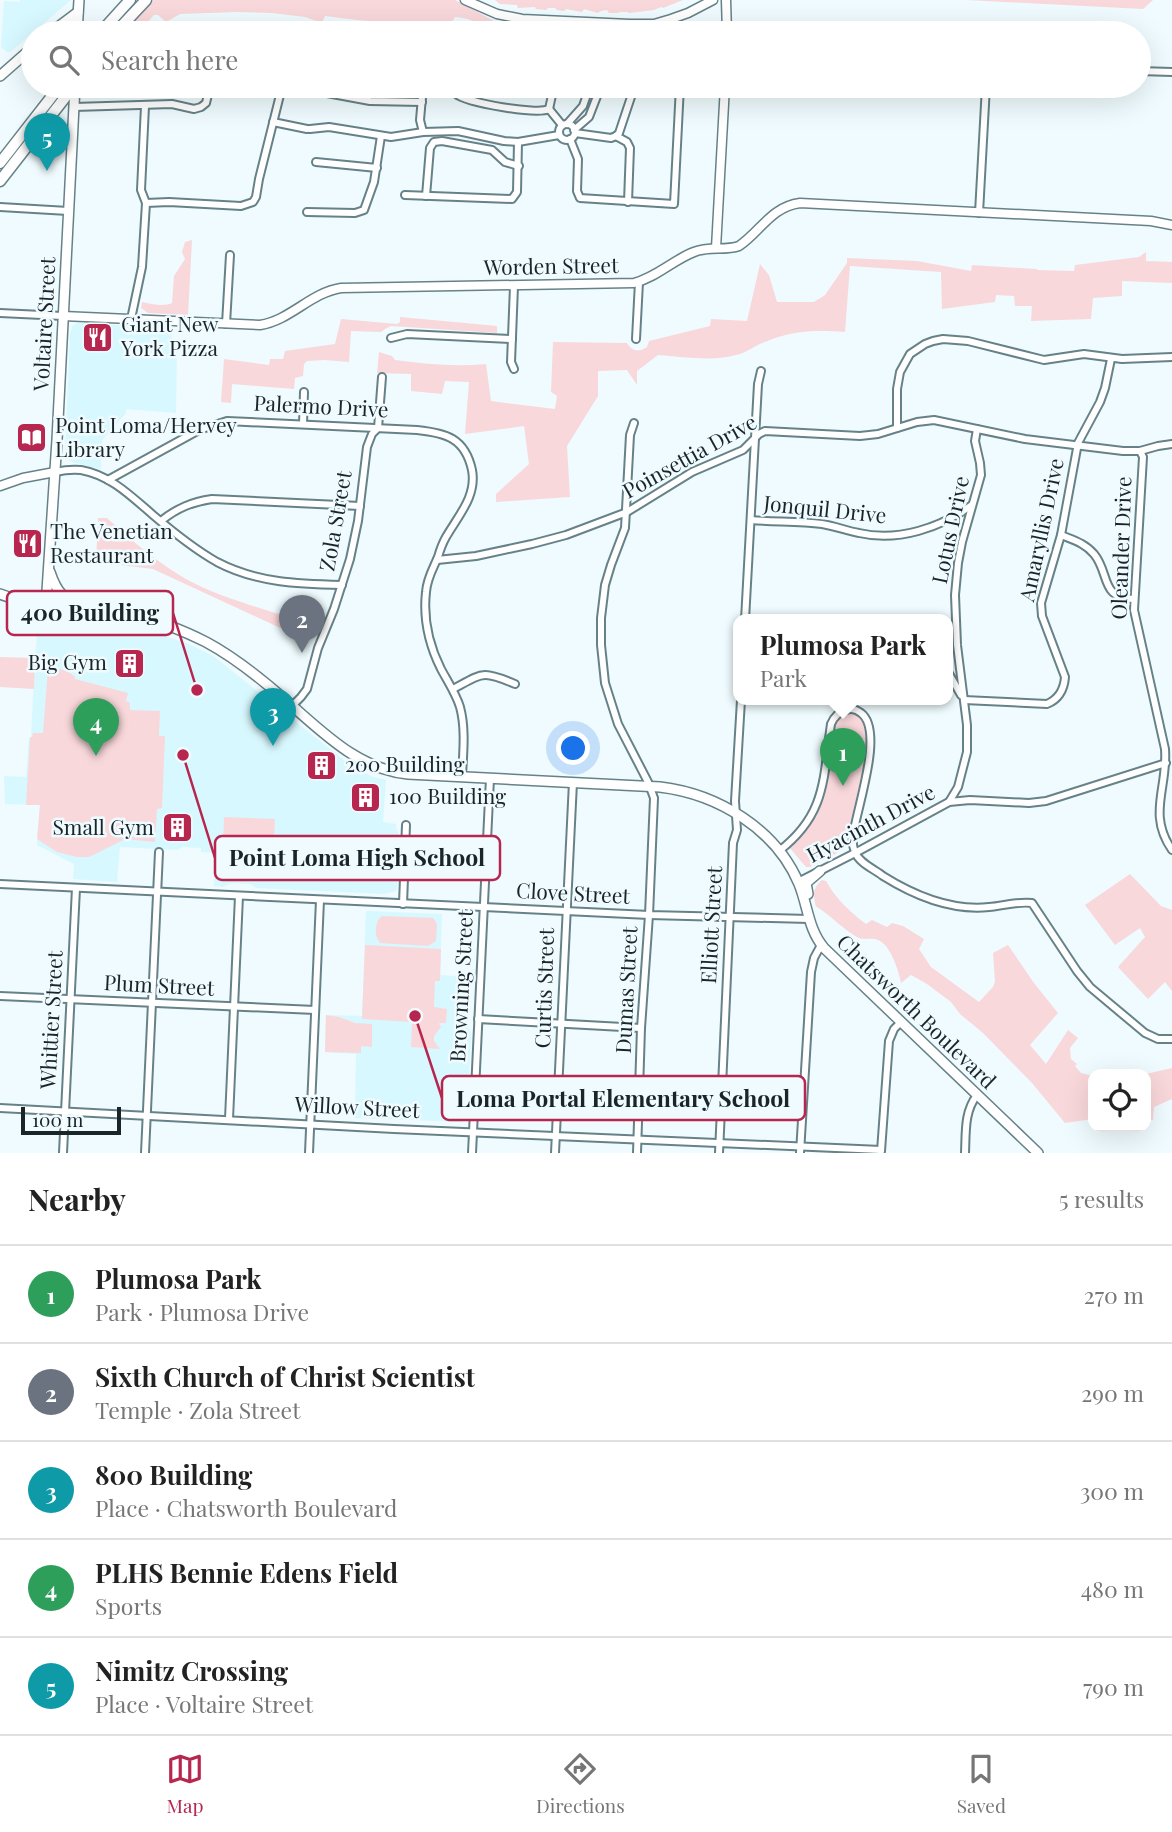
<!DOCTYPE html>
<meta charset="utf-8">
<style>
body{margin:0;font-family:"Playfair Display",serif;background:#f6f6f6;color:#222}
.controls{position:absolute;right:21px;bottom:21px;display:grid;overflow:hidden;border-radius:14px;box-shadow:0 7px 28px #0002}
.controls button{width:63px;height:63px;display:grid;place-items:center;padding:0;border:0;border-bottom:2px solid #e0e0e0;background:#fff;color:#222;font:35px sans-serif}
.scale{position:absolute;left:21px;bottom:18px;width:100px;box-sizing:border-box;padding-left:7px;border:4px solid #192528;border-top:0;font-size:19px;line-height:24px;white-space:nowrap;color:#192528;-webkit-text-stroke:5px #effbfe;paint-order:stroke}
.you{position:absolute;left:574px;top:749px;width:24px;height:24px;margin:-18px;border:5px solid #fff;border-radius:50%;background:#1a73e8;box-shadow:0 0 0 10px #1a73e833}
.badge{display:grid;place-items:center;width:46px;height:46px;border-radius:50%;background:#b6264e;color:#fff;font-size:23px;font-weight:700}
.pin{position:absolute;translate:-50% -58px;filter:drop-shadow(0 2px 4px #0008)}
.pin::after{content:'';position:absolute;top:37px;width:24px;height:21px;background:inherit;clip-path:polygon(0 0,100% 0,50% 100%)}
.popup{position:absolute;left:733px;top:614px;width:220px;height:91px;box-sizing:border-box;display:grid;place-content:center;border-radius:14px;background:#fff;filter:drop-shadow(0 2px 5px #0005);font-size:23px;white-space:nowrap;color:#767676}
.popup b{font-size:26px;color:#222}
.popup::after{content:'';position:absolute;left:50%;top:100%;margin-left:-14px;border:14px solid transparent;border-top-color:#fff}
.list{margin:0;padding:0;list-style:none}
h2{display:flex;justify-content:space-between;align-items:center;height:91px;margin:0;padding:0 28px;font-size:30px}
h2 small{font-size:23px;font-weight:400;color:#767676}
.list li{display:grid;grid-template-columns:46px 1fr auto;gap:21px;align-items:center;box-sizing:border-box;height:98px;padding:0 28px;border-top:2px solid #e0e0e0}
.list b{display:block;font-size:26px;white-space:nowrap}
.list p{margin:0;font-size:23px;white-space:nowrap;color:#767676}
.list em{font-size:23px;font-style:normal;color:#767676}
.icon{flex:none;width:38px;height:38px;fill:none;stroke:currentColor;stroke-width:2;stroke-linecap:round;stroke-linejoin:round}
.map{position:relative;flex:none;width:1172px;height:1153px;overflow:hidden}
.search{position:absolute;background:#fff;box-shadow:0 7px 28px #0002;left:21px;right:21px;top:21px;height:77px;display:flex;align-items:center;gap:18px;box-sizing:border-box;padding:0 24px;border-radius:38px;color:#767676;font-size:26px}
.sheet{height:581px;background:#fff}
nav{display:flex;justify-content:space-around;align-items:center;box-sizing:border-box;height:98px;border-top:2px solid #e0e0e0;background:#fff;font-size:19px;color:#767676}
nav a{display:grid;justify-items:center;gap:4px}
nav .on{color:#b6264e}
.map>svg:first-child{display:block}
.built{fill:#d7f8fe}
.green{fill:#f9d8db}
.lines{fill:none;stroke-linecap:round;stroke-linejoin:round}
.minor-casing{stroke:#668288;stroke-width:10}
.tertiary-casing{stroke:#668288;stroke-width:11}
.secondary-casing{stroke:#668288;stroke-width:12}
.primary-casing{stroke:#668288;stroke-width:13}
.minor{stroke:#fff;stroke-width:6}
.tertiary{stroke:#fff;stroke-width:8}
.secondary{stroke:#fff;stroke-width:9}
.primary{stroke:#fff;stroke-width:10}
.labels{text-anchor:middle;stroke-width:5;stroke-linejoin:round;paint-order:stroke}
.street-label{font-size:21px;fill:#192528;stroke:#effbfe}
.poi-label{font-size:21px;fill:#192528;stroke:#effbfe;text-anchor:start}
.leader{fill:none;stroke:#b6264e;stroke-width:2.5}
.callout-dot{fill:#b6264e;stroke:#effbfe;stroke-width:2.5}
.callout{fill:#effbfe;stroke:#b6264e;stroke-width:2.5}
.callout-label{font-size:23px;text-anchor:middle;font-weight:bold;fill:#192528}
</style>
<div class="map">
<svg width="1172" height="1153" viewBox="0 0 1172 1153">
<rect width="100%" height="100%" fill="#effbfe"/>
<g class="built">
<path d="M20 0H71L10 52H7L2 48 1 45 4 1 20 2Z"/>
<path d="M78 323 167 328 177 348 176 413 126 409V413L102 440 101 469 72 462 67 459 65 454 70 333 73 325Z"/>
<path d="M39 614 119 624 140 628 186 643 212 655 350 765 373 777 386 780 383 822 396 824V828L401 838 399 877 396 891 384 894 256 888 250 884 232 883 223 887 214 886 216 853 201 852V848L182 847 178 850 120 847 117 882 73 879 74 864 37 845 40 805 5 804 4 776 26 777 29 738 31 737 35 658Z"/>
<path d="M366 911 442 914 440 975 470 977 467 1025 471 1035 467 1114 461 1122 355 1118 356 1054 325 1052 326 1015 362 1016Z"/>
</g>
<g class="green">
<path d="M154 0H455L498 23 496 33 493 28C479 24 470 18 455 17L447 29 444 28 443 23C402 25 364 21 325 16L322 23 305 17 272 13 236 12 180 14 166 22 158 15H154L138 33H124Z"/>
<path d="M495 0H683L663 8 661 7 654 10 629 13 627 12H620L618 13H609L607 10 601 11 598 13 584 9 582 12 566 9 564 11 557 10 555 8H548L546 10 536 9 535 7 518 8 517 5 500 4Z"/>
<path d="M966 0H1153L1143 9Z"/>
<path d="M192 240 188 315 148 313 141 308 142 302C152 304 163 307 172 303L174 276 185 259 182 252 185 242Z"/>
<path d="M1146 252V261L1172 262V283L1122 281V296L1093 298 1091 319 1031 321 1032 306H1015L1014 296 996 295 995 302 942 309 941 272 850 266 845 332C816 330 793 330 765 342 756 345 749 351 740 354 714 362 685 357 658 355L637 371V385L627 370 598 371V396L567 446 570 497 496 502V494L529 464 524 426 465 434 469 382 445 381 442 394 411 391V374L377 373 379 352 392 356 395 360C425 364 455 367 486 364L491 401 555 409 557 396 551 392 553 342 627 343C632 352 640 352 647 347L649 341 710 326 711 319 747 321 760 264 769 275 777 302H814L825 295 847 263V258L917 261 971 271 972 265 1036 269 1038 270 1074 271 1075 265 1139 257Z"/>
<path d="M400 317 497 326V333L391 326 385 329 381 332 351 331 349 362 325 360 307 361 304 364 303 376 295 378 294 389 232 384 231 403 221 402 224 359 269 365 270 359H283L285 351 335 344 341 319 397 324 400 322Z"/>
<path d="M98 518H107C132 541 157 562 186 579 217 596 251 605 284 616L289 632 153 569 96 562Z"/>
<path d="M0 657 35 658 34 689 0 687Z"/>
<path d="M56 668 69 672 75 677V679L128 693 126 701 130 703V710L160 711 159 736H165L162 808 157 809 155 842 125 839 89 857H77L57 852 37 839 40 805H26L30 737H32L33 733H43L48 669Z"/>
<path d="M849 713C854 714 860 714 863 720 875 737 849 829 842 850H839L837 853 810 867H806L789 847 801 836 816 817 825 794 830 771 835 725 842 716Z"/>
<path d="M224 817 275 819 272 875 249 873 239 876 225 875 222 877 217 871 219 868V855L223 845Z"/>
<path d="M1130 874 1161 906 1172 910V991L1165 982 1148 999 1118 967 1145 937 1140 928 1115 945 1085 905Z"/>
<path d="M822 880 826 881C836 899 850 912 866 924L872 920 887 927 892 923 903 926 924 939 919 949 931 967 979 1002 993 987 995 982 993 953 1008 945 1034 983 1058 1013 1030 1045 1046 1064 1068 1030 1078 1038 1070 1048 1071 1059 1077 1064 1075 1066 1081 1073 1093 1076V1119L1065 1123 1032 1083 983 1033 960 1014 951 1002 927 984 911 975 901 983C899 971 890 944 878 940 871 937 863 941 857 937 843 929 831 916 817 907H816C813 895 812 889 822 880Z"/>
<path d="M382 916 433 918 437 924 436 941 428 946 380 943C374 936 374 922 382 916Z"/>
<path d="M365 945 441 949 440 981H435L434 1007 447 1009 446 1023H439L441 1027 434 1036V1041L440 1049 411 1047 412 1022 362 1019Z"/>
<path d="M326 1015 339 1017 355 1023 372 1024V1047L361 1046V1053L325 1052Z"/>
<path d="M1172 1068V1099L1154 1107 1153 1120H1146V1074Z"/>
</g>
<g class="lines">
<defs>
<g id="minor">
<path d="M422 26V33"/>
<path d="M592 33V23"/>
<path d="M1139 71 1172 72"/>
<path d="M322 86 327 93 370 101 422 102"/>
<path d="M423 86 420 120 423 132"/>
<path d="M455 86 456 94C467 103 537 115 549 109"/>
<path d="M145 106 141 190 146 203"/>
<path d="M74 107 172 104 194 109 201 107 206 103 210 86"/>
<path d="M549 109 554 86"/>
<path d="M549 109 562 125"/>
<path d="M273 122 307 129"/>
<path d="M567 124 583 106 590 86"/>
<circle cx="567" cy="132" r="8"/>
<path d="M310 129 329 127 391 137 423 132 458 131 504 141 518 142 559 135"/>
<path d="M574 130 589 117 601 86"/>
<path d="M575 133 611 138 616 136"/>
<path d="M616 136 627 142 630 148 628 202"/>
<path d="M616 136 619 133 631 97 633 86"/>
<path d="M570 139 578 159 577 191 580 198 674 204 680 86"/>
<path d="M316 162 377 168"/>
<path d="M405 195 512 199 517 192 518 142"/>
<path d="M426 196 430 148 434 142 442 141 492 150 505 162 519 166"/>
<path d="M146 203 169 202 241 206 253 202 256 197 259 179 280 95V86"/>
<path d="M0 207 68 211"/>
<path d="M307 212 355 213 364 210 374 182 381 136"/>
<path d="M979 213 986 86"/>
<path d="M514 286 511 362 514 369"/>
<path d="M0 313 63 316"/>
<path d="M131 319 142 267 146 203"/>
<path d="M226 324 230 255"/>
<path d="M391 338 407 334 512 339"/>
<path d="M636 339 639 282"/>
<path d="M634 423 630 435 625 528 611 565 605 585 601 618V645L605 683 618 724 648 782 654 798 649 915 641 1028 637 1153"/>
<path d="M303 424 304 392"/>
<path d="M897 428V389L900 372 910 354 925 344 933 341 943 339 968 341 1044 360 1084 354 1122 359 1172 357"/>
<path d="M1140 451 1143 457 1134 610 1165 749C1168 788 1147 814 1172 850"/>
<path d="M55 472C64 470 72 469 81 470 110 475 131 496 153 515 173 532 194 549 217 562 257 583 299 584 342 585"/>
<path d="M108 480 199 430 227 421 417 430C446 433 465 438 472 470 477 496 458 516 446 537 442 544 440 550 438 557 433 569 427 578 426 592 423 619 429 645 441 669 448 682 456 694 460 707 466 729 463 754 462 776"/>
<path d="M751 520C775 522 799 521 822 524 835 526 847 531 859 533 898 542 940 528 972 505"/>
<path d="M161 521C177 508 192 502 212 499L360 506"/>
<path d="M1061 535C1073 540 1085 543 1094 554 1110 573 1100 599 1134 599"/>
<path d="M437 560 476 556 532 544 566 535 627 512 692 472 743 450 759 434 765 431 860 436 878 434 917 422 934 420 1025 439 1123 451H1140L1158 446 1172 444"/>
<path d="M745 620 758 384 761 371"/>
<path d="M845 620H850"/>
<path d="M948 672 961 695"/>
<path d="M453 689C483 673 482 670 515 684"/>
<path d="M964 700 1047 704C1059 699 1064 690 1065 677L1042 616 1041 603 1061 535 1078 443 1100 402 1105 388 1111 359"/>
<path d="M292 706 301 697 307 689 318 648 334 609 350 559 358 521 367 447 372 434 378 428 382 377"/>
<path d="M949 802 958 787 967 752V725L957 645 955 595 958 563 962 542 981 475 980 463 975 441 977 429"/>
<path d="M779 851C827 814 823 778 831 724 834 717 838 712 846 710 851 708 856 709 861 713 885 731 856 810 853 836 852 842 853 847 855 852 859 863 874 869 883 876 915 896 951 911 989 907 1003 906 1018 901 1032 903L1077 971 1090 987 1145 1033 1158 1039H1172"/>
<path d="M798 882 855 853 949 802 970 800 1029 803 1046 801 1166 763"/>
<path d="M0 884 649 915 809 919"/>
<path d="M403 904 406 825"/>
<path d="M0 996 315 1010"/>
<path d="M478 1019 641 1028"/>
<path d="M0 1108 394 1129 881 1150"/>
<path d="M229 1119 239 896"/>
<path d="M881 1151 889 1041 894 1029 901 1022"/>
<path d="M63 1153 76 888"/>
<path d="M145 1153 159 852"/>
<path d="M309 1153 320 900"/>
<path d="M472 1153 490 778"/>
<path d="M555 1153 573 782"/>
<path d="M719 1153 733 843 737 830 735 801 741 700"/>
<path d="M800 1153 811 972 814 958 821 945"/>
<path d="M965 1153C966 1132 964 1112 977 1095"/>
</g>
<g id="tertiary">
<path d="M465 0 497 14 522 19 630 24H654L671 19 688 13 713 0"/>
<path d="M726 0 727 33"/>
<path d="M716 248 725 86"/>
<path d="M63 316 260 325C291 320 310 293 341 288L634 283C657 277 673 260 694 252 709 246 725 251 739 246 761 231 771 207 800 203L1151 221 1172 225"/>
<path d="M0 486 23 478 55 472"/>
</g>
<g id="secondary">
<path d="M50 33 78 12"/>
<path d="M77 33 79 0"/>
<path d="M0 76 33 47"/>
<path d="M50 572C56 591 65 603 85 606"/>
<path d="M0 594C45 611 94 610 141 618 163 622 186 632 206 642 234 657 259 677 283 698 321 730 356 769 408 774L660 787C718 794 776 829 799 884 808 906 808 929 824 948L1038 1153"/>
<path d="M46 606 57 440 75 86"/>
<path d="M808 894 806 883 820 871"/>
</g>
<g id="primary">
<path d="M100 33 130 0"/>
<path d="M115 33 146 0"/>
<path d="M0 163 60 86"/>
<path d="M0 181 74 86"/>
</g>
</defs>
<use href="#minor" class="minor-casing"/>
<use href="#tertiary" class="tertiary-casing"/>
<use href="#secondary" class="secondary-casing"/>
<use href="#primary" class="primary-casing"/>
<use href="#minor" class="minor"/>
<use href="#tertiary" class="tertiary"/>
<use href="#secondary" class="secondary"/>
<use href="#primary" class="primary"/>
</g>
<defs>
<symbol id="restaurant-square" viewBox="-11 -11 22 22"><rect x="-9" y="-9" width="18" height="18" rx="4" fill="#b6264e" stroke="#effbfe"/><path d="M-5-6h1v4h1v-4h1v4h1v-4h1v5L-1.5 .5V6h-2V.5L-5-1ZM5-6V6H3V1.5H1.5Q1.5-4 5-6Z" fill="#fff"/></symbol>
<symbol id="library-square" viewBox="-11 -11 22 22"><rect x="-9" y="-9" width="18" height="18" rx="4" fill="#b6264e" stroke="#effbfe"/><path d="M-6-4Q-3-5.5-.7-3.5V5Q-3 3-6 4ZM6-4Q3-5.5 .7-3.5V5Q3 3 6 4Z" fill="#fff"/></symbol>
<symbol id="building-square" viewBox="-11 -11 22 22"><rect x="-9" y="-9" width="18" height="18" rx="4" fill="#b6264e" stroke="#effbfe"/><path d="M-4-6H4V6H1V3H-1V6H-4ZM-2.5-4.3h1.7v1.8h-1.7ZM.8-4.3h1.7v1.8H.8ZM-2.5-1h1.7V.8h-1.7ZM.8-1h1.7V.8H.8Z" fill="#fff"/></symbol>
</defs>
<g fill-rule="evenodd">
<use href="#restaurant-square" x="80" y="320" width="35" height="35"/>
<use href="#library-square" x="14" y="420" width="35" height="35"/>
<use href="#restaurant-square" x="10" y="526" width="35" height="35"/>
<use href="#building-square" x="112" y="646" width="35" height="35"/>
<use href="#building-square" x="304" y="748" width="35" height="35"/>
<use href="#building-square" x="348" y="780" width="35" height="35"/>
<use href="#building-square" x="160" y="810" width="35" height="35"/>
</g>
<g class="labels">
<g class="street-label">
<text transform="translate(551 267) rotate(-1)" y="7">Worden Street</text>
<text transform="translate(45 324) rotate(-87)" y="7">Voltaire Street</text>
<text transform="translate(321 407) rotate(3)" y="7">Palermo Drive</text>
<text transform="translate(690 457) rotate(-29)" y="7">Poinsettia Drive</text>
<text transform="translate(825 510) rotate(6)" y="7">Jonquil Drive</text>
<text transform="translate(336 521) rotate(-80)" y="7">Zola Street</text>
<text transform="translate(951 530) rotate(-78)" y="7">Lotus Drive</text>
<text transform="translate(1042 530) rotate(-78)" y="7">Amaryllis Drive</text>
<text transform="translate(1122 548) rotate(-88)" y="7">Oleander Drive</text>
<text transform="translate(871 824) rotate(-28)" y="7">Hyacinth Drive</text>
<text transform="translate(573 894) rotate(3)" y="7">Clove Street</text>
<text transform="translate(712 925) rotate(-87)" y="7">Elliott Street</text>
<text transform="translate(159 986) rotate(3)" y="7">Plum Street</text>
<text transform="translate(462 986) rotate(-87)" y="7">Browning Street</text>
<text transform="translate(545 988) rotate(-88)" y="7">Curtis Street</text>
<text transform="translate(627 990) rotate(-87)" y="7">Dumas Street</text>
<text transform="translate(916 1012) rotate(44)" y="7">Chatsworth Boulevard</text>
<text transform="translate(52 1020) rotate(-87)" y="7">Whittier Street</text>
<text transform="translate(357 1108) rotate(3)" y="7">Willow Street</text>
</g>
<g class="poi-label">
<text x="121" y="332">Giant New<tspan x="121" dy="24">York Pizza</tspan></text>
<text x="55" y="433">Point Loma/Hervey<tspan x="55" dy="24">Library</tspan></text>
<text x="50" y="539">The Venetian<tspan x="50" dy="24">Restaurant</tspan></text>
<text x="107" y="670" text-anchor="end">Big Gym</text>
<text x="345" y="772">200 Building</text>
<text x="389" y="804">100 Building</text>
<text x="154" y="835" text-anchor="end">Small Gym</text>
</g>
</g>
<path class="leader" d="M197 690L173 613M183 755L215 858M415 1016L442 1098"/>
<g class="callout-dot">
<circle cx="197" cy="690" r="7"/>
<circle cx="183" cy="755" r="7"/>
<circle cx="415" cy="1016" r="7"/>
</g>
<g class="callout">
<rect x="7" y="591" width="166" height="44" rx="7"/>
<rect x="215" y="836" width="285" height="44" rx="7"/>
<rect x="442" y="1076" width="363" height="44" rx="7"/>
</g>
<g class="callout-label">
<text x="90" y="621">400 Building</text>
<text x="357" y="866">Point Loma High School</text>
<text x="623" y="1107">Loma Portal Elementary School</text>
</g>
</svg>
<div class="controls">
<button><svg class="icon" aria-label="locate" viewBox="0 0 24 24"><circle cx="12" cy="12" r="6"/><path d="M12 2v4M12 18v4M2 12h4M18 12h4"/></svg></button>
</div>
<div class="scale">100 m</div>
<div class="you"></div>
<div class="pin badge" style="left:843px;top:786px;background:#2e9e5b">1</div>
<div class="popup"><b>Plumosa Park</b>Park</div>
<div class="pin badge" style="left:302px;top:653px;background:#6b7280">2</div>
<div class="pin badge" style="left:273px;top:746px;background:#0f9aa8">3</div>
<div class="pin badge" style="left:96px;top:756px;background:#2e9e5b">4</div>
<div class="pin badge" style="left:47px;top:171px;background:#0f9aa8">5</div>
<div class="search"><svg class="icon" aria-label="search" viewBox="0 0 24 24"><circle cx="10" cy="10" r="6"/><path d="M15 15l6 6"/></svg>Search here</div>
</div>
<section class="sheet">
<h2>Nearby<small>5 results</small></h2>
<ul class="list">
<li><span class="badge" style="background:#2e9e5b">1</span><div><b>Plumosa Park</b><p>Park · Plumosa Drive</p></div><em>270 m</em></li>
<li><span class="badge" style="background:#6b7280">2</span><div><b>Sixth Church of Christ Scientist</b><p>Temple · Zola Street</p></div><em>290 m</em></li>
<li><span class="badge" style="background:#0f9aa8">3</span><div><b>800 Building</b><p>Place · Chatsworth Boulevard</p></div><em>300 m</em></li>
<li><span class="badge" style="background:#2e9e5b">4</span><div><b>PLHS Bennie Edens Field</b><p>Sports</p></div><em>480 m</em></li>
<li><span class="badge" style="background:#0f9aa8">5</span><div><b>Nimitz Crossing</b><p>Place · Voltaire Street</p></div><em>790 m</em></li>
</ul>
</section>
<nav>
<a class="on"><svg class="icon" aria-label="map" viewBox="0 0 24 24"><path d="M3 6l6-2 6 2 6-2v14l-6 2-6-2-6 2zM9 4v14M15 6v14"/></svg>Map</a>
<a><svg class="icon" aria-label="directions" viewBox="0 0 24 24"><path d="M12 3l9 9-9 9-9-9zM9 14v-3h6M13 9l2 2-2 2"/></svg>Directions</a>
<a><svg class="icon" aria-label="saved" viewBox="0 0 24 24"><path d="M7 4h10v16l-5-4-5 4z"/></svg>Saved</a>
</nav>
